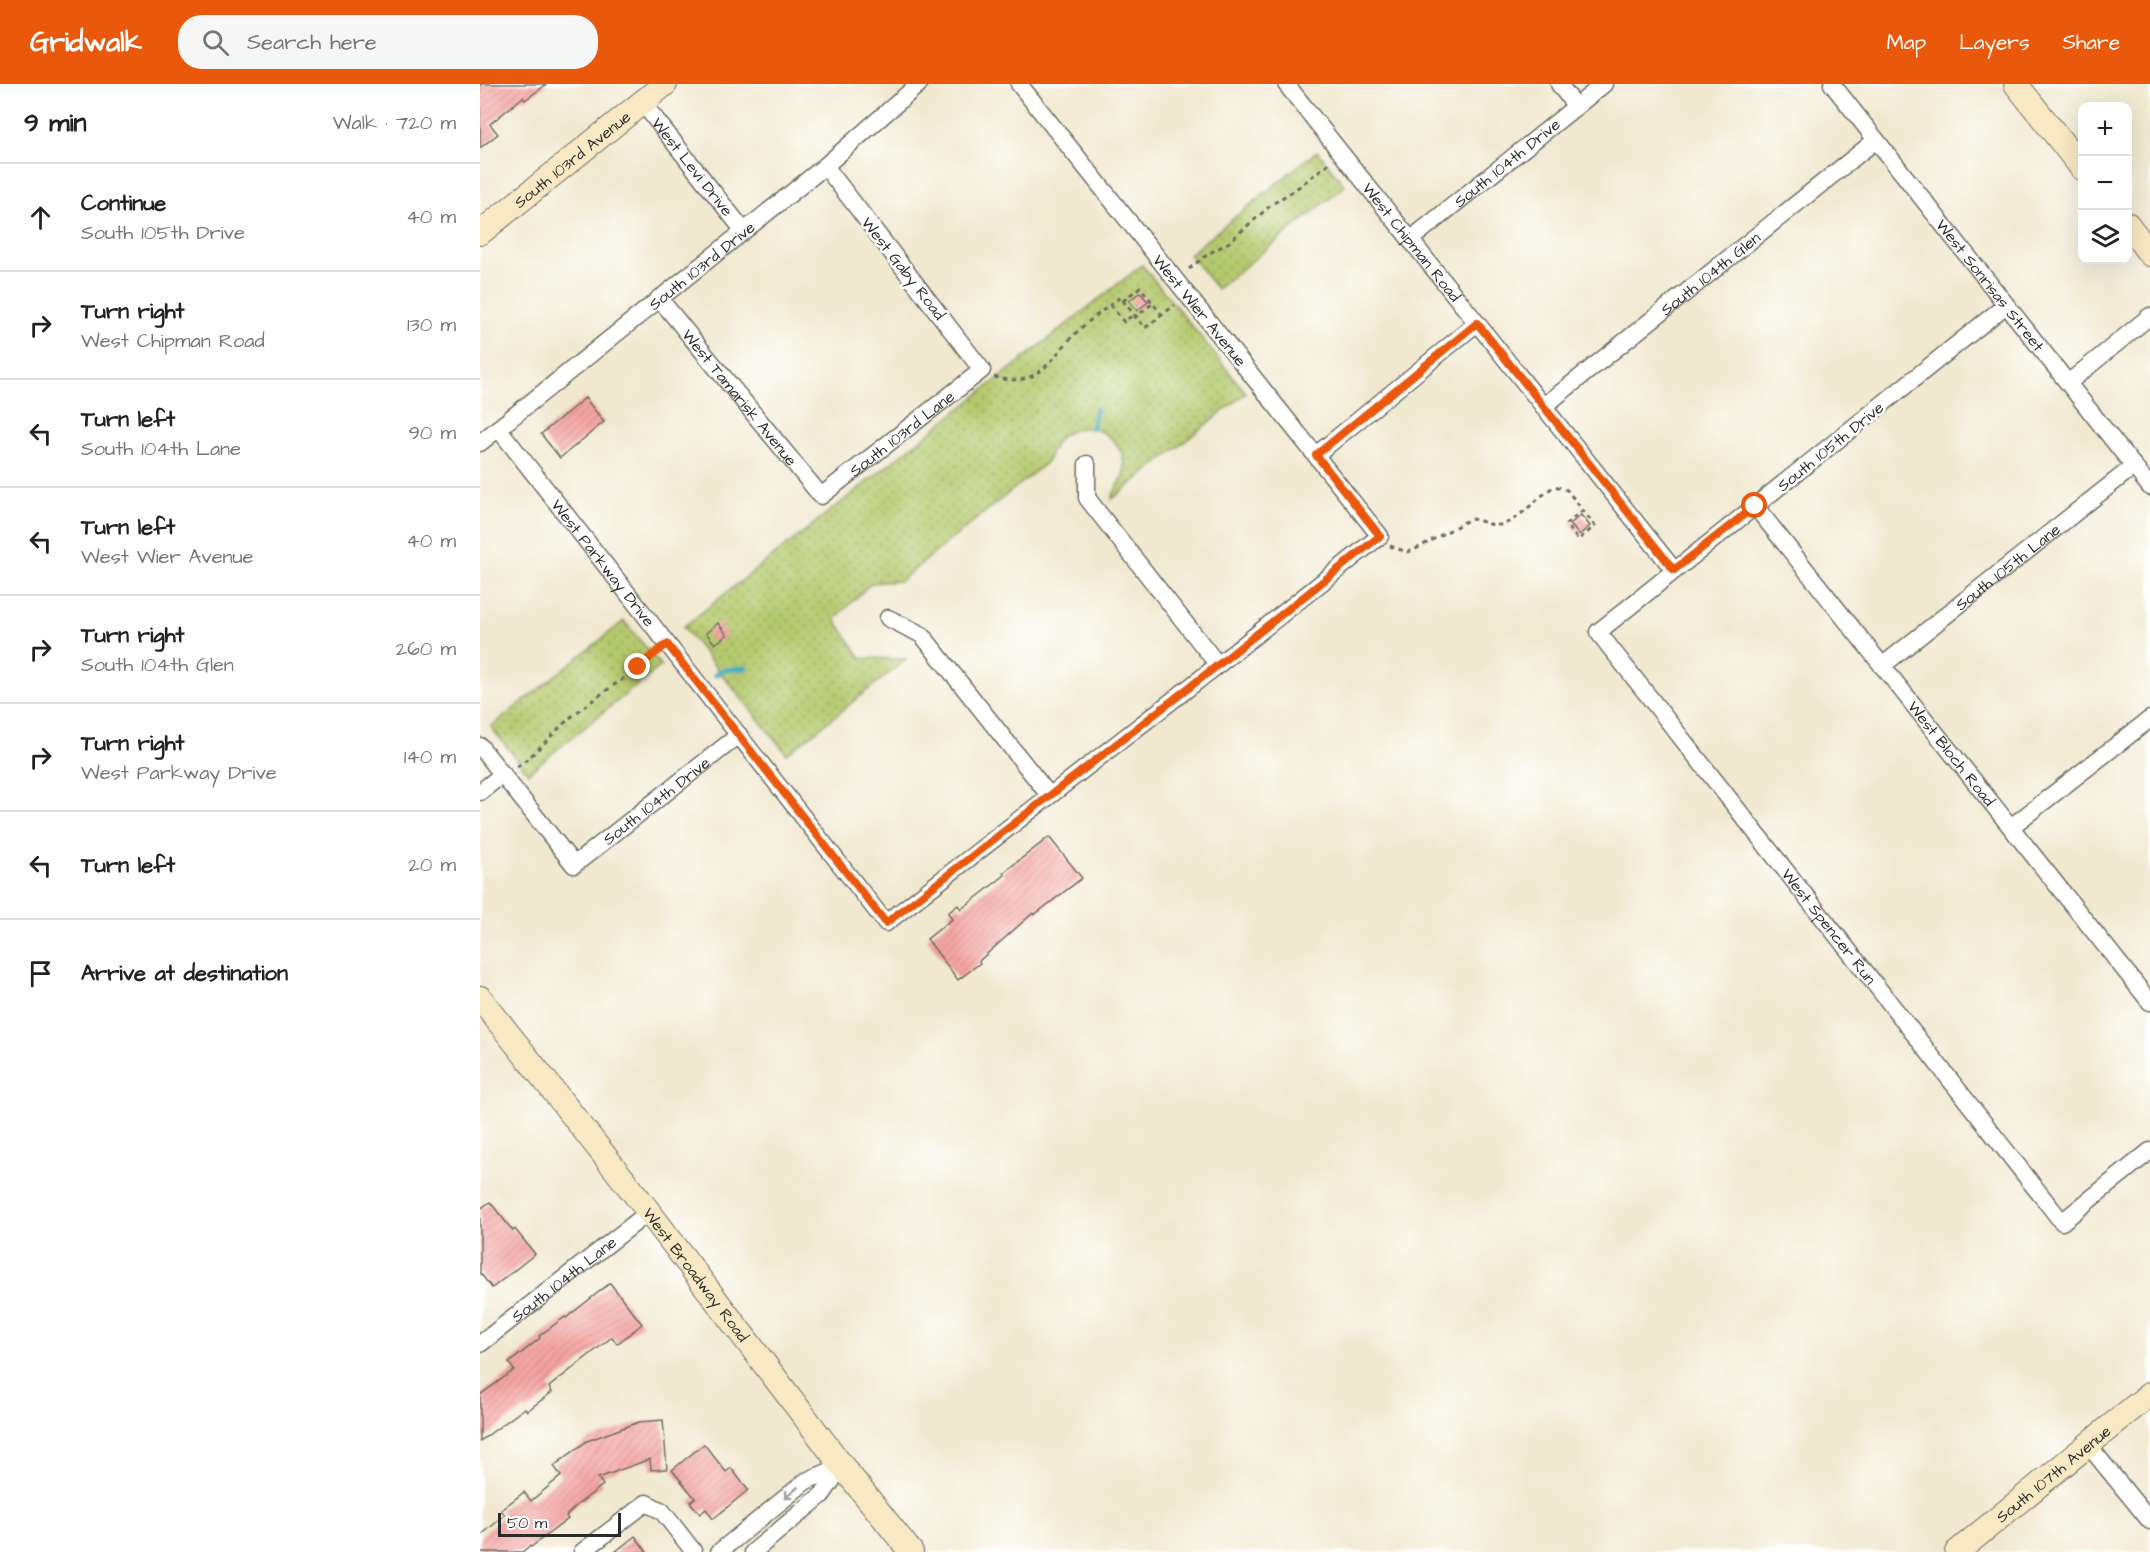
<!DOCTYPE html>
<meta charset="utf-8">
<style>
body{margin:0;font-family:"Architects Daughter",sans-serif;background:#f6f6f6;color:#222}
.controls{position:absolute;right:18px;top:18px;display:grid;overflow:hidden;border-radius:12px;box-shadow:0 6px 24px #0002}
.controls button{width:54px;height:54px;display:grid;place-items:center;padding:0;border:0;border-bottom:2px solid #e0e0e0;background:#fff;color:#222;font:30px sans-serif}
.scale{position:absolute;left:18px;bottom:15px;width:123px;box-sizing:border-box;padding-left:6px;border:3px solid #2b2b2b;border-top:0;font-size:16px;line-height:21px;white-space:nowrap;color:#2b2b2b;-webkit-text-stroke:4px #fff;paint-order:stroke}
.stop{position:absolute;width:18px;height:18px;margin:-14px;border:4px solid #ea580c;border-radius:50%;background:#fff}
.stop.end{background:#ea580c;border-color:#fff;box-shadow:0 2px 6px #0008}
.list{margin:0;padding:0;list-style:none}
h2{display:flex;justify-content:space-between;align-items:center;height:78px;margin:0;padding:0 24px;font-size:26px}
h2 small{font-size:20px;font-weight:400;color:#767676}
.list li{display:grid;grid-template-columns:39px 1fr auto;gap:18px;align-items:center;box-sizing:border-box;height:108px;padding:0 24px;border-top:2px solid #e0e0e0}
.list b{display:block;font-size:22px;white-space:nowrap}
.list p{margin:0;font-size:20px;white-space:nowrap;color:#767676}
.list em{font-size:20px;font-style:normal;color:#767676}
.icon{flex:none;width:33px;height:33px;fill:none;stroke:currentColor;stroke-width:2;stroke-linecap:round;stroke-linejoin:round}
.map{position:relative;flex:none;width:1670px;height:1468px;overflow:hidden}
header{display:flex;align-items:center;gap:36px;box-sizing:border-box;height:84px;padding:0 30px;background:#ea580c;color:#fff}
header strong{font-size:28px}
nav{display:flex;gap:33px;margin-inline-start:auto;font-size:21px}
.search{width:420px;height:54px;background:#f6f6f6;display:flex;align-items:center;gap:15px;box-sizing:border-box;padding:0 21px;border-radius:24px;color:#767676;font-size:22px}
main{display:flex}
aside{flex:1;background:#fff}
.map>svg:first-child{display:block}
.park{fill:url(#park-dots);stroke:#707a4c;stroke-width:1.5}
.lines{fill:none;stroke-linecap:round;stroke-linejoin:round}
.stream{stroke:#40aac0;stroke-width:5}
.building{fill:url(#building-hatch)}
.street-casing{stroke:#706d64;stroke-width:19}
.secondary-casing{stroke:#706d64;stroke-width:26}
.path{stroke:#706d64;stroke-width:3;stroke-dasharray:4.5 4.5;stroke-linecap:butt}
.street{stroke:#fff;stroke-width:16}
.secondary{stroke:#f8e8c3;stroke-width:24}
.oneway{stroke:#a0a0a0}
.route{stroke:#ea580c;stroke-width:8}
.labels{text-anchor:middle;stroke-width:5;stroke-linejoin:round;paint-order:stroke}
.street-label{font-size:16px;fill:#2b2b2b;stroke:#fff}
</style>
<header>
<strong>Gridwalk</strong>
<div class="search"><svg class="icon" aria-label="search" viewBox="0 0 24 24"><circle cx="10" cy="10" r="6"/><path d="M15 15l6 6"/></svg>Search here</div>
<nav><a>Map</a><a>Layers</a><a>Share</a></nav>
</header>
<main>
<aside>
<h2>9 min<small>Walk · 720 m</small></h2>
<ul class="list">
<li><svg class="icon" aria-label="ahead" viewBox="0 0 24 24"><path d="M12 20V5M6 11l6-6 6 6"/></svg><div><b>Continue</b><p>South 105th Drive</p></div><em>40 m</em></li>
<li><svg class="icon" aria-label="right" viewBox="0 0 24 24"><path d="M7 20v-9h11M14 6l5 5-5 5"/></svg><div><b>Turn right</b><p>West Chipman Road</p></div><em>130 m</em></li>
<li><svg class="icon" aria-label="left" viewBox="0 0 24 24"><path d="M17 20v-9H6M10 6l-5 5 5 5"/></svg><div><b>Turn left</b><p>South 104th Lane</p></div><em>90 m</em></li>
<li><svg class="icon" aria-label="left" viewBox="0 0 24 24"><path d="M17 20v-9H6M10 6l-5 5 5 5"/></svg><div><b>Turn left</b><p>West Wier Avenue</p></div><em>40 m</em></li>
<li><svg class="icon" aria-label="right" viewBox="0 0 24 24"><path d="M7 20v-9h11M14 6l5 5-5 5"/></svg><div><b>Turn right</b><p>South 104th Glen</p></div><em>260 m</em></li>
<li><svg class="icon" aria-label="right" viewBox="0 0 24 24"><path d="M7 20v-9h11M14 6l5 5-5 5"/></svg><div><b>Turn right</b><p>West Parkway Drive</p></div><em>140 m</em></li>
<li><svg class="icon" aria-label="left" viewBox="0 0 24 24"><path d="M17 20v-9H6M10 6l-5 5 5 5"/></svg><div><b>Turn left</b></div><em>20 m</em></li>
<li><svg class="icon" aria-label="arrive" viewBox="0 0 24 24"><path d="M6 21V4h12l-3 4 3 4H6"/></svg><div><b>Arrive at destination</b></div></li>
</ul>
</aside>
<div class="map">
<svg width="1670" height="1468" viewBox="0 0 1670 1468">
<defs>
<pattern id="park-dots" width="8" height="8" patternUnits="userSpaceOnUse" patternTransform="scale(1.5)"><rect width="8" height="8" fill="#b5c96d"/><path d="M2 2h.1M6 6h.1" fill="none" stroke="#93a35a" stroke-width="1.8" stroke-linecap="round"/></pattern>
<pattern id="building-hatch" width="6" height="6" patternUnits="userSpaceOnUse" patternTransform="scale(1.5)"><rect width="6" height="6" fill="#f5a5a2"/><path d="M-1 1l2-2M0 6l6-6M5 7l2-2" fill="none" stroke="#d28e8c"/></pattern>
</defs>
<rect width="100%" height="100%" fill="#fff"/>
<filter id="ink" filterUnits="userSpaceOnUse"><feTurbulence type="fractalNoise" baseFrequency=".0167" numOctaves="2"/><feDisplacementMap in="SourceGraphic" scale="12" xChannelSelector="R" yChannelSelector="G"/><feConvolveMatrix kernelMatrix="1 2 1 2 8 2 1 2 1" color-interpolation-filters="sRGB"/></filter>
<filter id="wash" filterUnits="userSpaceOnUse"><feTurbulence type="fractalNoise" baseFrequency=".008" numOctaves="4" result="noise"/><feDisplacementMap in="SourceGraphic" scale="24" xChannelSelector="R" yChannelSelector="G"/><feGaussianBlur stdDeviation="1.35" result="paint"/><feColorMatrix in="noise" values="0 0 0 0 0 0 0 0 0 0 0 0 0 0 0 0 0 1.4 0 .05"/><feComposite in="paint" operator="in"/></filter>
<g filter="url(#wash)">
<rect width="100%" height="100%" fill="#f0e8cf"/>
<g class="park">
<path d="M837 67 865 102 737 205 709 170Z"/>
<path d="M662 181 766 309 632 415C633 405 644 398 644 385 645 356 615 335 589 348 576 353 572 366 567 378L420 497 391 499 355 535 381 574 427 575 307 670 203 543Z"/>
<path d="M144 537 181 582 48 689 11 643Z"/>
</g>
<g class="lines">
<g class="stream">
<path d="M612 344 616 325"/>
<path d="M235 591 243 586 266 584"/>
</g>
</g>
<g id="blocks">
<g class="building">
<path d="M0 0H67L45 16 43 13 10 40 18 50 0 64Z"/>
<path d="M660 208 668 218 657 227 649 217Z"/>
<path d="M105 314 124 338 80 374 61 350Z"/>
<path d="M1101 431 1110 442 1099 451 1090 440Z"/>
<path d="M238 539 247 551 235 560 226 549Z"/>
<path d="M569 753 602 794 554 831 553 829 499 877 500 879 478 896 447 855 472 835 468 829 478 821 481 825 492 817 525 791 523 789Z"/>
<path d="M10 1118 33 1147 35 1145 55 1170 12 1204 0 1189V1125Z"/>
<path d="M130 1199 162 1240 137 1260 132 1253 69 1303 72 1308 47 1327 45 1324 0 1357V1311L34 1286 29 1279 60 1254 59 1252 85 1233 86 1234Z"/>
<path d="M183 1336 187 1385 171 1386 170 1375 118 1394 123 1401 97 1421 86 1432 88 1435 51 1463 50 1462 42 1468H0V1452L25 1431 21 1426 44 1408 51 1417 81 1392 74 1382 107 1357 159 1338Z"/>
<path d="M224 1360 246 1388 251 1384 268 1406 233 1435 226 1425 220 1430 210 1418 215 1414 192 1386Z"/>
<path d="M155 1452 167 1468H135Z"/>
</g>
</g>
</g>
<g filter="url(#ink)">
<use href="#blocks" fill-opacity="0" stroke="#706d64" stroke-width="1.5"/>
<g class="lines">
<defs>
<g id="street">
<path id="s1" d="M806 0 1194 486"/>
<path d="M1079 0 1096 23"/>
<path id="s2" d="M1352 0 1670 403"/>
<path id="s3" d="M162 18 263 146"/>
<path id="s4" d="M930 156 1124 0"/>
<path id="s5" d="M179 214 341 412 502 286 345 82"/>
<path id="s6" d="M1526 221 1118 548 1582 1138 1670 1067"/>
<path d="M1588 299 1670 232"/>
<path id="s7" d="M1063 323 1396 56"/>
<path id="s8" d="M18 344 406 839 738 581 900 452 539 0"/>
<path id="s9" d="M0 359 345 82 439 0"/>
<path d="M836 371 997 239"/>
<path d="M607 380V414L738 581"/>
<path id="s10" d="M1275 422 1670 918"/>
<path d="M408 534 442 551 569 711"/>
<path id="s11" d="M1402 582 1654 382"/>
<path id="s12" d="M0 662 94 781 259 651"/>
<path d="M0 708 23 690"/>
<path d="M1531 743 1670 635"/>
<path id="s13" d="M0 1260 169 1128"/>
<path d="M1609 1362 1670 1437"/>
<path d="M102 1468 166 1419 182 1427 214 1468"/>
<path d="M239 1468 326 1397 362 1382"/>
<path d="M273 1468 342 1411 362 1382"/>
</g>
<g id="secondary">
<path d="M1536 0 1602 84"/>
<path d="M1648 141 1670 170"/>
<path id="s14" d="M0 149 185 0"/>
<path id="s15" d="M0 914 169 1128 362 1382 431 1468"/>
<path id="s16" d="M1477 1468 1670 1310"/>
</g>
</defs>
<use href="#street" class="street-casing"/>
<use href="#secondary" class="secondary-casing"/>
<g class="path">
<path d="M709 185 728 170 748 159 791 121 820 102 849 79"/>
<path d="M643 217 660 203 682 231"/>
<path d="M630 221 644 238 650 233 652 236 673 219"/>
<path d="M514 293C560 306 569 275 597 248 610 235 626 225 640 213L665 244 695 221"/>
<path d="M910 462 927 468 934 466 990 435C1000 435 1009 442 1019 441 1036 440 1059 411 1075 402L1087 406 1115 442 1098 456 1086 440 1102 427"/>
<path d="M37 683C59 667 75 646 96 629 122 608 150 592 175 570"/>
</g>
<use href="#street" class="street"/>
<use href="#secondary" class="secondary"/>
</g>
<defs><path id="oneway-shaft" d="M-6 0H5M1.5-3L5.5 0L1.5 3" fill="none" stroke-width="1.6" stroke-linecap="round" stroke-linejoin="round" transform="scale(1.5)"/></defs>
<use class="oneway" href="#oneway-shaft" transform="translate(311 1409) rotate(140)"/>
</g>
<g class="lines" filter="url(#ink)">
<path class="route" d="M158 583 187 560 406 839 738 581 900 452 836 371 997 239 1194 486 1275 422"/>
</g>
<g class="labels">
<g class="street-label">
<text dy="6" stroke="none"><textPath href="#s14" startOffset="118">South 103rd Avenue</textPath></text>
<text dy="6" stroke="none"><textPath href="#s4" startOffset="124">South 104th Drive</textPath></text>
<text dy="6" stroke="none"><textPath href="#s3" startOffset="82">West Levi Drive</textPath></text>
<text dy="6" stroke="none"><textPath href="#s1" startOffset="202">West Chipman Road</textPath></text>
<text dy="6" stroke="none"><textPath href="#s9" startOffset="284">South 103rd Drive</textPath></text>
<text transform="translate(424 184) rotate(52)" y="6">West Gaby Road</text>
<text dy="6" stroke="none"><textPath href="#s7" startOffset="214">South 104th Glen</textPath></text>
<text dy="6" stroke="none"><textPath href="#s2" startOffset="256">West Sonrisas Street</textPath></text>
<text transform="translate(720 226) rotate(51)" y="6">West Wier Avenue</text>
<text dy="6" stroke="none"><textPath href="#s5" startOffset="128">West Tamarisk Avenue</textPath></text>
<text dy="6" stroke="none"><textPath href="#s5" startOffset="358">South 103rd Lane</textPath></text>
<text transform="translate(1350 362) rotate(-39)" y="6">South 105th Drive</text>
<text dy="6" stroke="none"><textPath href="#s8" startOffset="171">West Parkway Drive</textPath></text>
<text dy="6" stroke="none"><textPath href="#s11" startOffset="160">South 105th Lane</textPath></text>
<text dy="6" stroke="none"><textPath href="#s10" startOffset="316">West Bloch Road</textPath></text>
<text dy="6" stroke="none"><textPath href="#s12" startOffset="256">South 104th Drive</textPath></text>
<text dy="6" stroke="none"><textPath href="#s6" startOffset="897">West Spencer Run</textPath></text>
<text dy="6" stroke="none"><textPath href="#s15" startOffset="351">West Broadway Road</textPath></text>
<text dy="6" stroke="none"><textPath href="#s13" startOffset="106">South 104th Lane</textPath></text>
<text dy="6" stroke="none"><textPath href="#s16" startOffset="124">South 107th Avenue</textPath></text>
</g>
</g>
</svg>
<div class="controls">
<button>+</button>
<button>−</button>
<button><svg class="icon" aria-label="layers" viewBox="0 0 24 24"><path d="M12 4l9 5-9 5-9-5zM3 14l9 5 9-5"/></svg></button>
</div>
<div class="scale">50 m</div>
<div class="stop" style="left:1275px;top:422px"></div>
<div class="stop end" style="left:158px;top:583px"></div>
</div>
</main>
